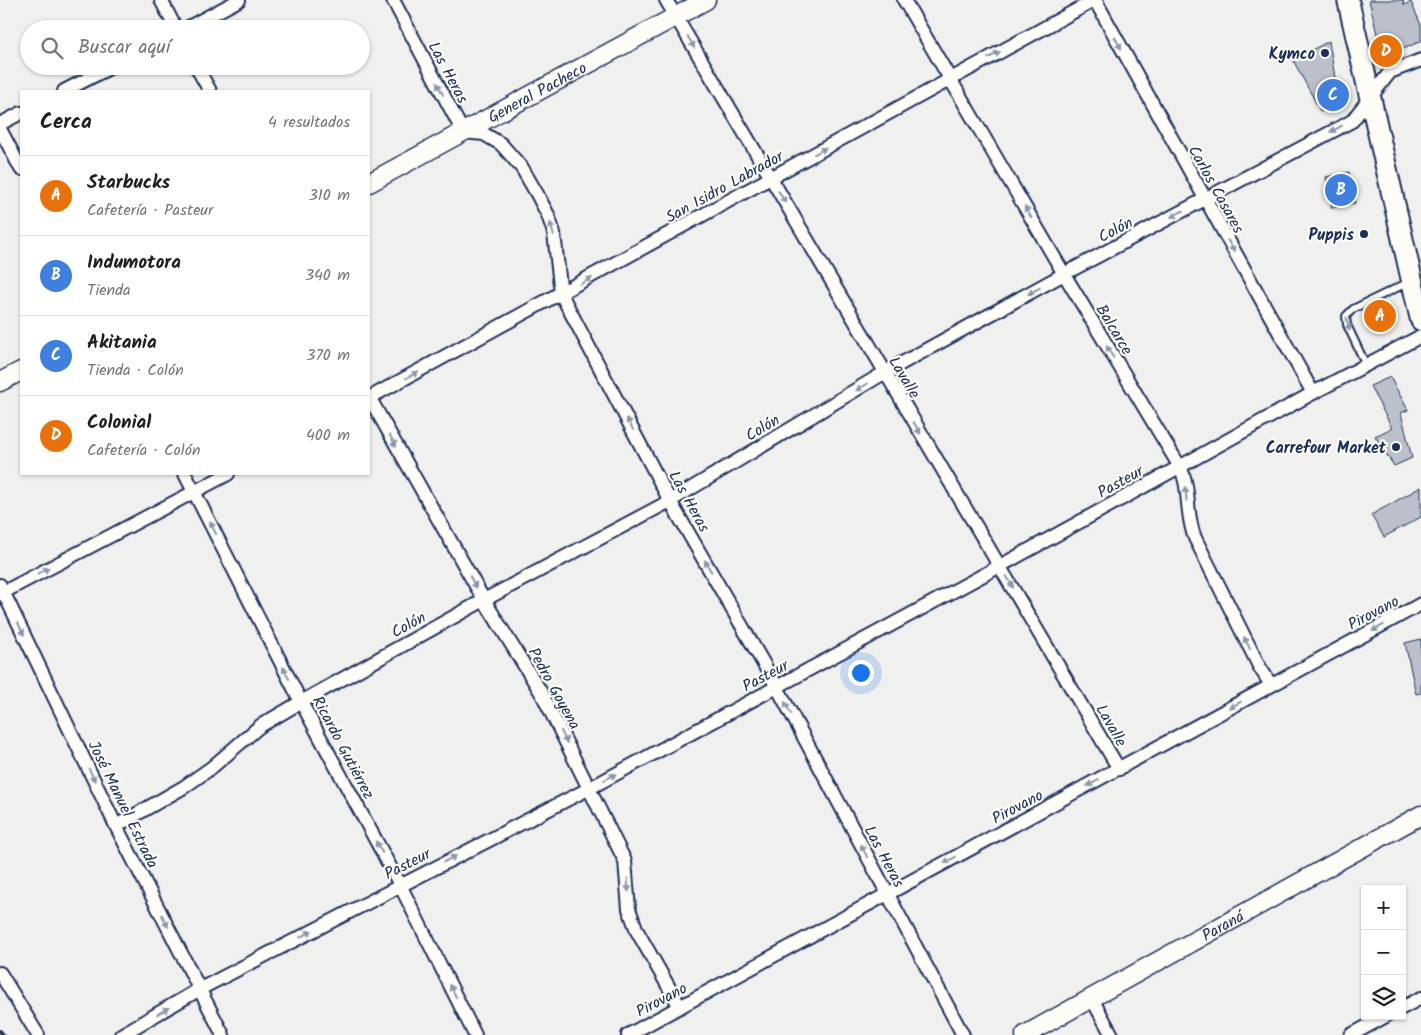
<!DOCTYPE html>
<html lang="es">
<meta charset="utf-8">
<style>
body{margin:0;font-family:Kalam,sans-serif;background:#f2f2f2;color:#202124}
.controls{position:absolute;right:15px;bottom:15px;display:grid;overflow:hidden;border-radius:0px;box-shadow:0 1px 4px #0004}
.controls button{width:45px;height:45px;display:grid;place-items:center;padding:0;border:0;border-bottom:1px solid #e0e0e0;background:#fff;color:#202124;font:25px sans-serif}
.you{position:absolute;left:860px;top:672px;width:18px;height:18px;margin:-12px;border:4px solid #fff;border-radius:50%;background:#1a73e8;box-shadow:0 0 0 8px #1a73e833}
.badge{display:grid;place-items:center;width:32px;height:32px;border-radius:50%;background:#111827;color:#fff;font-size:16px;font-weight:700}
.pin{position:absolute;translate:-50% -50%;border:2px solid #fff;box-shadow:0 1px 5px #0006}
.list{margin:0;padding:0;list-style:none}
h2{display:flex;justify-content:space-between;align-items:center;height:65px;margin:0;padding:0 20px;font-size:21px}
h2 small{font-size:16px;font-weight:400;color:#757577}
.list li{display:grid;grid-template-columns:32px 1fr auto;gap:15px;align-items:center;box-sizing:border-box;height:80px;padding:0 20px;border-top:1px solid #e0e0e0}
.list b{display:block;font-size:19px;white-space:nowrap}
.list p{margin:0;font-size:16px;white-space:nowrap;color:#757577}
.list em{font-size:16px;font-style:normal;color:#757577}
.icon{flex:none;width:28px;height:28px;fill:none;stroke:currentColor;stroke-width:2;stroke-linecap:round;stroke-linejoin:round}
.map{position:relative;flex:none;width:1421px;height:1035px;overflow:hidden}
.search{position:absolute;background:#fff;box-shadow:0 1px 4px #0004;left:20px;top:20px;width:350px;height:55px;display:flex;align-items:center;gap:12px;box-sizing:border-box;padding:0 18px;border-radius:28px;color:#757577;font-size:19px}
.panel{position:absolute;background:#fff;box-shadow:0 1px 4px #0004;left:20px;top:90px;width:350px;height:385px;border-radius:0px}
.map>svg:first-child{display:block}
.building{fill:#bbc0ca;stroke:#1b2f5e}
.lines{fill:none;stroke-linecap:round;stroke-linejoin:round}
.lane-casing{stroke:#1b2f5e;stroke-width:10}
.street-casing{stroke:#1b2f5e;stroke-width:16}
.secondary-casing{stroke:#1b2f5e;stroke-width:21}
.primary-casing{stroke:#1b2f5e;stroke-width:24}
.lane{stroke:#fdfcf7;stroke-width:6}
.street{stroke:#fdfcf7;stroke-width:12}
.secondary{stroke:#fdfcf7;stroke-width:18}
.primary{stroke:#fdfcf7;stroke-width:20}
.rail{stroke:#1b2f5e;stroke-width:4}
.oneway{fill:#8c96aa}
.poi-dot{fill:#1b2f5e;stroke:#fdfcf7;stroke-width:2}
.labels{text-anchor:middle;stroke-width:4.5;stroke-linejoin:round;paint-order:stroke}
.poi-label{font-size:16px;font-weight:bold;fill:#1b2f5e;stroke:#fdfcf7;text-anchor:end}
.street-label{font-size:16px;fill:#1b2f5e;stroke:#fdfcf7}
</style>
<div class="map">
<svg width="1421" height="1035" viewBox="0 0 1421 1035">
<rect width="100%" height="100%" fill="#f0f0ee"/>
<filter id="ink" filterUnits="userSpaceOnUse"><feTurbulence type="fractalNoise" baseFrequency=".02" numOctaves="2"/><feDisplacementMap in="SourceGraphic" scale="10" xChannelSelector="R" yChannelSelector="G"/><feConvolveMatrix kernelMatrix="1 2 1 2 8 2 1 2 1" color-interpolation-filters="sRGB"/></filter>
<g filter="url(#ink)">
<g class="building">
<path d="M1369 0H1403L1404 5 1411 2 1421 25V41L1388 56 1381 51Z"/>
<path d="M1329 41 1339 102 1321 112 1293 60Z"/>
<path d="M1349 172 1355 203 1332 208 1326 177Z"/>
<path d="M1390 377 1408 410 1401 413 1412 458 1394 466 1375 436 1392 428 1370 386Z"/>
<path d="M1421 487V517L1384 537 1371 515Z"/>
<path d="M1421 639V693L1416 694 1405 643Z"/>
</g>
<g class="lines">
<defs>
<path id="lane" d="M1366 365 1347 325 1346 316 1353 309 1409 282"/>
<g id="street">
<path d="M161 0 176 29"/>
<path d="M393 0 463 132 484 134 501 144 522 168 537 194 548 215 554 233 561 294 670 501 777 687 963 1035"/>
<path d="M666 0 1119 769"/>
<path d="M904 0 1064 274 1180 467C1191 488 1185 515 1195 538L1259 666 1271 685"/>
<path d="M1095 0 1313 393"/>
<path d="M185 29 239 0"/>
<path d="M196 66 210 91"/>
<path d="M64 91 113 66"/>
<path d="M0 124 21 113"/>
<path d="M0 129 21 169"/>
<path d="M369 397 484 600 542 694 625 861 629 909 637 931 680 1007"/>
<path d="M369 398 1095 0"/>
<path d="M185 474 301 702 400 885 475 1035"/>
<path d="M0 585 116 826 223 1035"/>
<path d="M0 594 228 474"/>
<path d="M116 826 184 787 211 768 260 726 301 702 484 600 670 501 884 373 1064 274 1352 121 1390 72 1421 60"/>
<path d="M0 973 38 1035"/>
<path d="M1092 999 1112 1035"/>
<path d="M1402 1008 1421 998"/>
<path d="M121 1035 200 989 590 788 1000 566 1313 393 1421 336"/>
<path d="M628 1035 1421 604"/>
<path d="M1351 1035 1386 1016"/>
</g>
<g id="secondary">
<path id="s1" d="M369 183 706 0"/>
<path d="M0 382 21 371"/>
<path id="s2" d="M1025 1035 1421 815"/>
</g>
<path id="primary" d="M1348 0 1421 320"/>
</defs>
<use href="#lane" class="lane-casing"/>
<use href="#street" class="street-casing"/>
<use href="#secondary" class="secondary-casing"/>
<use href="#primary" class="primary-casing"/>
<use href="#lane" class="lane"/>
<use href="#street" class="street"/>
<use href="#secondary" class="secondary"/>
<use href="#primary" class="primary"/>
<path class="rail" d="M0 1031 3 1035"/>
</g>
<defs><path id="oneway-solid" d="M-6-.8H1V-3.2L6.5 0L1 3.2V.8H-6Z" transform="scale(1.25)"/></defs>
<g class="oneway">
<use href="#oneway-solid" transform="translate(691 42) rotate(60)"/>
<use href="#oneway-solid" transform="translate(1118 43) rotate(61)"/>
<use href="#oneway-solid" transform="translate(994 55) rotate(-29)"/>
<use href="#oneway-solid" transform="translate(440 89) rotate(-118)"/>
<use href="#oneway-solid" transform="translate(1336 129) rotate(152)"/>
<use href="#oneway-solid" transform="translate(820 151) rotate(-29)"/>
<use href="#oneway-solid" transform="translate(782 197) rotate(60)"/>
<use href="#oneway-solid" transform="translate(1028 212) rotate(-120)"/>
<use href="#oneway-solid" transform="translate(1177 214) rotate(152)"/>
<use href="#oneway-solid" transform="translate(552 229) rotate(-105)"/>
<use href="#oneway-solid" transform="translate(1231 246) rotate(61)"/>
<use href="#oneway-solid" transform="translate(586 281) rotate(-29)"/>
<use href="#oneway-solid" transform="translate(1034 291) rotate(151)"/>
<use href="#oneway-solid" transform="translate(1348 324) rotate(77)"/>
<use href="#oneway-solid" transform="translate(1110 352) rotate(-121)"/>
<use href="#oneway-solid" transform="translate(412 375) rotate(-28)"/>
<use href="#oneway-solid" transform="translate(862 387) rotate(149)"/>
<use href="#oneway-solid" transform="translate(630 424) rotate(-118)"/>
<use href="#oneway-solid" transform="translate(917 428) rotate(59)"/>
<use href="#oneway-solid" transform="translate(393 441) rotate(61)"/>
<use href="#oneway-solid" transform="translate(1186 494) rotate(-94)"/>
<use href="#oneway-solid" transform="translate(213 528) rotate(-117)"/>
<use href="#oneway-solid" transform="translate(708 566) rotate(-120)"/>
<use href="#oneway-solid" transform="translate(43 571) rotate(-28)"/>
<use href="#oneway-solid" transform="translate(473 582) rotate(61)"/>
<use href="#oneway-solid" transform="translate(1010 582) rotate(60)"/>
<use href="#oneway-solid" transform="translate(1378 628) rotate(152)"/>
<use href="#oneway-solid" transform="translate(21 629) rotate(64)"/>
<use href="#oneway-solid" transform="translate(1247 643) rotate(-117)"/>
<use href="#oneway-solid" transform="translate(286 673) rotate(-117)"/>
<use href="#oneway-solid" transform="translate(1235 705) rotate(151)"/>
<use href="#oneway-solid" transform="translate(788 708) rotate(-118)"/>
<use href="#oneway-solid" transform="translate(564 737) rotate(63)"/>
<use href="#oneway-solid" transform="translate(92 775) rotate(64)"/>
<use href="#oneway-solid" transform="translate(610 777) rotate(-28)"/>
<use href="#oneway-solid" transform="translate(1093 783) rotate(152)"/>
<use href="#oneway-solid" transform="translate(379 847) rotate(-119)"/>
<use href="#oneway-solid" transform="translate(864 851) rotate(-118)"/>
<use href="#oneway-solid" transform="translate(450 859) rotate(-27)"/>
<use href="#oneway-solid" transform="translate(950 860) rotate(152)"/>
<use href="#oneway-solid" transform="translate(628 885) rotate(86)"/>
<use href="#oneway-solid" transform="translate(165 921) rotate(63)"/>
<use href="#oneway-solid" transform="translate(306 934) rotate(-28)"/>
<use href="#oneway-solid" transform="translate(453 991) rotate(-117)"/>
<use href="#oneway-solid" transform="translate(163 1011) rotate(-30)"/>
</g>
</g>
<g class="poi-dot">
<circle cx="1325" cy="53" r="5"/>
<circle cx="1364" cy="234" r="5"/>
<circle cx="1396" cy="447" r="5"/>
</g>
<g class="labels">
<g class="poi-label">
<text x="1315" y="59">Kymco</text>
<text x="1354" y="240">Puppis</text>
<text x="1386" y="453">Carrefour Market</text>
</g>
<g class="street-label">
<text transform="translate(449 72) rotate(62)" y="6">Las Heras</text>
<text dy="6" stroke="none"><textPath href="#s1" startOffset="191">General Pacheco</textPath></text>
<text transform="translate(724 186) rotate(-29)" y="6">San Isidro Labrador</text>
<text transform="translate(1217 189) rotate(61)" y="6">Carlos Casares</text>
<text transform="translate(1115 229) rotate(-28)" y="6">Colón</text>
<text transform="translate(1115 329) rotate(59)" y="6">Balcarce</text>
<text transform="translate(905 377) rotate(59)" y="6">Lavalle</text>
<text transform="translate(762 427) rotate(-31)" y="6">Colón</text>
<text transform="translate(1120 481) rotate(-29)" y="6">Pasteur</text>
<text transform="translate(690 501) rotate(61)" y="6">Las Heras</text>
<text transform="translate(1373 612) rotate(-28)" y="6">Pirovano</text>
<text transform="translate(408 624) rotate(-29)" y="6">Colón</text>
<text transform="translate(765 675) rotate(-28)" y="6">Pasteur</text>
<text transform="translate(555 688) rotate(61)" y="6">Pedro Goyena</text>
<text transform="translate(1112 725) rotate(60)" y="6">Lavalle</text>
<text transform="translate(344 747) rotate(62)" y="6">Ricardo Gutiérrez</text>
<text transform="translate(124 804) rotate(64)" y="6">José Manuel Estrada</text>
<text transform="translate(1017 806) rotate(-28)" y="6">Pirovano</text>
<text transform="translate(885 856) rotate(62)" y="6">Las Heras</text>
<text transform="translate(407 863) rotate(-27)" y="6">Pasteur</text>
<text dy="6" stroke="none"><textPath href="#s2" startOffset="226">Paraná</textPath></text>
<text transform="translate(661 999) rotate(-28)" y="6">Pirovano</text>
</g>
</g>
</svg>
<div class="controls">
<button>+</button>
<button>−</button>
<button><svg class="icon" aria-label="layers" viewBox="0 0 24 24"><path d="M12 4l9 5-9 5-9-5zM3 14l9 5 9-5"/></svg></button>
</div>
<div class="you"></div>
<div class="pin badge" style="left:1380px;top:316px;background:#e8710a">A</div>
<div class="pin badge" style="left:1341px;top:190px;background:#3f7fe0">B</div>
<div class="pin badge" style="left:1333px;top:95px;background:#3f7fe0">C</div>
<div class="pin badge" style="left:1386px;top:51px;background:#e8710a">D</div>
<div class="search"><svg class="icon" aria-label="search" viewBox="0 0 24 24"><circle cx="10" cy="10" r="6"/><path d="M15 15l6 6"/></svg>Buscar aquí</div>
<section class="panel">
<h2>Cerca<small>4 resultados</small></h2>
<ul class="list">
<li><span class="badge" style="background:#e8710a">A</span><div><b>Starbucks</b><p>Cafetería · Pasteur</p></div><em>310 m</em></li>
<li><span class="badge" style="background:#3f7fe0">B</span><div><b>Indumotora</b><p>Tienda</p></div><em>340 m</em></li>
<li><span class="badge" style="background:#3f7fe0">C</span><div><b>Akitania</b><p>Tienda · Colón</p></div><em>370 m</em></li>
<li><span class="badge" style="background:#e8710a">D</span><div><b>Colonial</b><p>Cafetería · Colón</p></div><em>400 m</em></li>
</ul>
</section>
</div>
